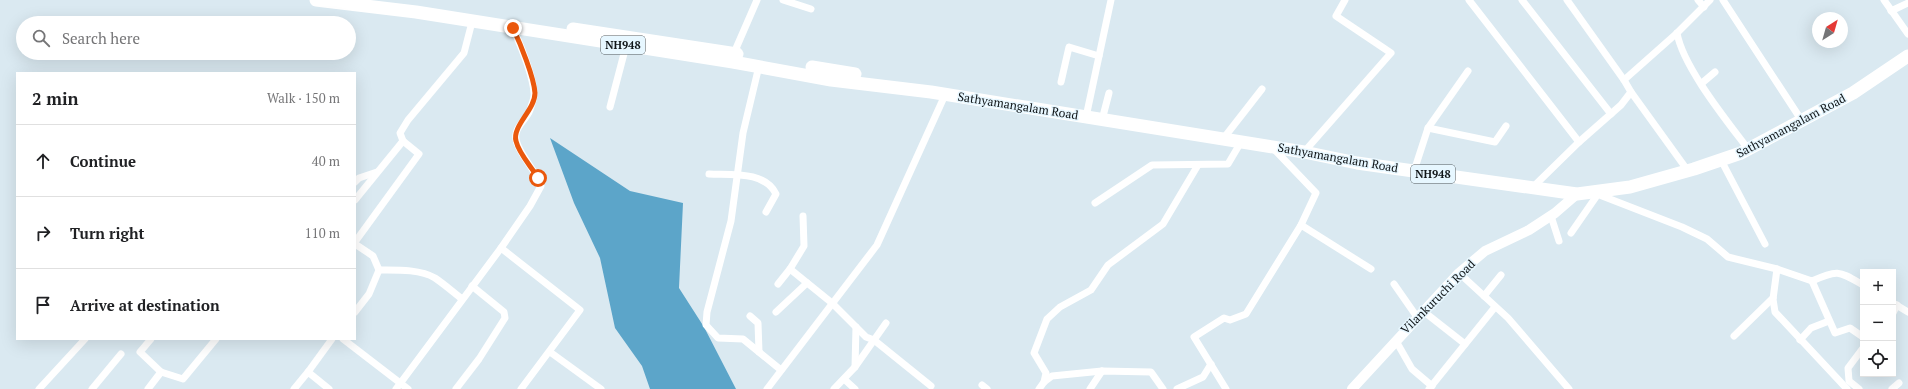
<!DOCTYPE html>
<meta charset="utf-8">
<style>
body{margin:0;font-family:"PT Serif",serif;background:#f6f6f6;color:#202124}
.controls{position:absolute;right:12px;bottom:12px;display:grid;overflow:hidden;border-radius:0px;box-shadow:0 4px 16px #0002}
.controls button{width:36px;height:36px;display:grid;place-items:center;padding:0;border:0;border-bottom:1px solid #e0e0e0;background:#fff;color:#202124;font:20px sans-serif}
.compass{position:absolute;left:1812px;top:12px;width:36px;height:36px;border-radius:50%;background:#fff;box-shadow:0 4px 16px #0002;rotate:37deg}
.stop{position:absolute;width:12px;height:12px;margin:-9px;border:3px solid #ea580c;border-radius:50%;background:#fff}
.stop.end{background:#ea580c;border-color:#fff;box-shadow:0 1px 4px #0008}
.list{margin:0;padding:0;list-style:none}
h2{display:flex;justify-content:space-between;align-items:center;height:52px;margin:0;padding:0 16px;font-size:17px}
h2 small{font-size:13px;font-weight:400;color:#757577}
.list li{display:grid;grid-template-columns:26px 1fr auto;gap:12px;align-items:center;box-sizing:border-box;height:72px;padding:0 16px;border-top:1px solid #e0e0e0}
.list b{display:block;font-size:15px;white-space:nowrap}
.list em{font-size:13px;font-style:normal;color:#757577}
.icon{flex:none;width:22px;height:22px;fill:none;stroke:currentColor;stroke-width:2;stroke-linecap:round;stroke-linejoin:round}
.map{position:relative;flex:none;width:1908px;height:389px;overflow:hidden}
.search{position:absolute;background:#fff;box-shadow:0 4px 16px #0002;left:16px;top:16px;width:340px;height:44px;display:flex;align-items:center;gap:10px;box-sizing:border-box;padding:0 14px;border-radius:22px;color:#757577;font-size:15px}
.panel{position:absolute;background:#fff;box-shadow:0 4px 16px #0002;left:16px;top:72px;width:340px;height:268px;border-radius:0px}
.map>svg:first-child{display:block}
.water{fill:#5ca5c9}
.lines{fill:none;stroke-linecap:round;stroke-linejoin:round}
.street{stroke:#fff;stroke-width:7}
.secondary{stroke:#fff;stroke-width:10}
.highway{stroke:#fff;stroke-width:13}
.route{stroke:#ea580c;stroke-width:5}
.labels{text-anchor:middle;stroke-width:3;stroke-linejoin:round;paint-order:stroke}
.shield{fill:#e7f7ff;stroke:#50585d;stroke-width:1}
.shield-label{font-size:11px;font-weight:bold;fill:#0f1417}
.street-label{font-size:12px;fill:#0f1417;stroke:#e7f7ff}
</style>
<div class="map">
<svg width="1908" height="389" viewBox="0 0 1908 389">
<rect width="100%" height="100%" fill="#dae9f1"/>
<path class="water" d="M550 138 630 191 683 203 679 288 704 327 736 389H650L642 366 615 328 600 258 574 203Z"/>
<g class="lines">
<g class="street">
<path d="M783 0 811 9"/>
<path d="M1469 0 1579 142 1532 188"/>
<path d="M1522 0 1611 114"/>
<path d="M1567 0 1624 80 1631 92 1621 105 1579 142"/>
<path d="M1698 0 1704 7"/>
<path d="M1723 0 1802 121"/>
<path d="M1884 0 1908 34"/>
<path d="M1891 11 1908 3"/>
<path d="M1677 33C1683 67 1727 121 1748 149"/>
<path d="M734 53 757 0"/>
<path d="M759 66 743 133 731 221 707 312 706 325 718 338 743 339 781 370"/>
<path d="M1624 80 1677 33 1710 0"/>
<path d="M1061 82 1069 47 1099 56"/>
<path d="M1702 83 1715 72"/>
<path d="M1631 92 1688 171"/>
<path d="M610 107 626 46"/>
<path d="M1086 117 1111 0"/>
<path d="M1102 120 1109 93"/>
<path d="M1428 128 1495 142 1506 126"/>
<path d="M1223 139 1262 89"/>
<path d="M1304 152 1391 53 1336 16 1345 0"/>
<path d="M1721 160 1765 244"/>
<path d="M1414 171 1428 128 1468 71"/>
<path d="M709 174C732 175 765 171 776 194L766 212"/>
<path d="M355 182 359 178 377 172"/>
<path d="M1597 194 1682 227 1707 239 1728 257 1777 269 1812 281C1838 269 1839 271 1863 285"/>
<path d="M355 200 403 141"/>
<path d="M1095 203 1152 165 1228 164 1241 142"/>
<path d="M1551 216 1559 241"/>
<path d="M1301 225 1371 269"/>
<path d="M1571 233 1598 194"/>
<path d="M355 242 419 154 403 141 400 133 408 120 464 53 472 22"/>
<path d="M355 244 373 256 379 270 369 294 355 312"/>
<path d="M501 248 580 310 521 389"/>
<path d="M790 269 832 303 866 337 874 340 931 386"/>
<path d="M1777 269 1773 299 1775 312 1847 389"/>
<path d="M379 270C396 270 420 269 435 278 444 284 453 292 462 299"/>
<path d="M1459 273 1508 318 1569 389"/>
<path d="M1812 281 1835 333 1850 328 1863 337"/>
<path d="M778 284 790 269 804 246 803 216"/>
<path d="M1394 284 1417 317"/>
<path d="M1484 296 1501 275"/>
<path d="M1893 303 1908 312"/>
<path d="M1423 311 1465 344"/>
<path d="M776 312 807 283"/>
<path d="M1893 313 1897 305"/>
<path d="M750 316 758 323 759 352"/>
<path d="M1734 336 1773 298"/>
<path d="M151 339 140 352 161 372 183 379 216 339"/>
<path d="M343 339 408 389"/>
<path d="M1800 340 1811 328 1829 321"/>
<path d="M1396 341 1412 369 1432 386"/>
<path d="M550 352 601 389"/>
<path d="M855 367 856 327"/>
<path d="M308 372 332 339"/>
<path d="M844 379 855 389"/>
<path d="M1044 382 1046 373 1034 353 1047 319 1060 307 1091 290 1108 265 1163 224 1198 165"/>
<path d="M982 385 987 389"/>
<path d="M39 389 85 339"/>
<path d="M92 389 121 354"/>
<path d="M148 389 161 372"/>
<path d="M294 389 308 372 329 389"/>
<path d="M396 389 501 248 530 206 541 186C537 171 513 148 516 134 517 125 527 119 530 110 531 105 535 98 534 93 533 76 520 44 513 28"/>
<path d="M456 389 479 359 505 318 504 312 472 286"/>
<path d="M767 389 877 245 945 95"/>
<path d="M834 389 855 367 886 323"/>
<path d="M1039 389 1044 382 1052 376 1102 371 1151 372 1163 389"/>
<path d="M1090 389 1102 371"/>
<path d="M1177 389 1203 377 1211 364"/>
<path d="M1226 389 1194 337 1224 318 1230 320 1246 314 1301 225 1316 193 1272 147"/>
<path d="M1429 389 1495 307"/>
<path d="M1859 389 1849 381 1848 368 1863 348"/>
<path d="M1892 389 1899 383"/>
</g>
<path class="secondary" d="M1352 389 1459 273 1485 251 1529 230 1555 213 1577 194"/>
<g class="highway">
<path d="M316 0 416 12 733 62 831 80 931 92 1304 152 1357 163 1577 194 1630 187 1694 169 1741 153 1853 93 1908 56"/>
<path d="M573 29 737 54"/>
<path d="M812 67 855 74"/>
</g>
</g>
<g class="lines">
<path class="route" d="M513 28C520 43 534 77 535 93 535 110 512 126 516 141 519 154 531 166 538 178"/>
</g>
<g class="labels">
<g class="shield">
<rect x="601" y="36" width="44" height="18" rx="3"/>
<rect x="1411" y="165" width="44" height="18" rx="3"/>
</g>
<g class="shield-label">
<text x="623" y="49">NH948</text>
<text x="1433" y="178">NH948</text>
</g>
<g class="street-label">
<text transform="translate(1018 106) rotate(9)" y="4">Sathyamangalam Road</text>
<text transform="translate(1791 126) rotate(-28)" y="4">Sathyamangalam Road</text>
<text transform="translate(1338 158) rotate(10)" y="4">Sathyamangalam Road</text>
<text transform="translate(1438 297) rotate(-45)" y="4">Vilankuruchi Road</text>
</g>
</g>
</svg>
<div class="controls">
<button>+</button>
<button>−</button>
<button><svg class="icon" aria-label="locate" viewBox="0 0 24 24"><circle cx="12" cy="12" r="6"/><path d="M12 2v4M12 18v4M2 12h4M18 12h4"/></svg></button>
</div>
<svg class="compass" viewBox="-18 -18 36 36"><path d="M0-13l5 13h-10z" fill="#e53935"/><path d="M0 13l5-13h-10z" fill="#757577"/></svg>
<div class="stop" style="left:538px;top:178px"></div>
<div class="stop end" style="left:513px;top:28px"></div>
<div class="search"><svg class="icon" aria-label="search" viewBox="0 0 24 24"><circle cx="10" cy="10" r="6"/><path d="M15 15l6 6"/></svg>Search here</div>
<section class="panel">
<h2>2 min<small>Walk · 150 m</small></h2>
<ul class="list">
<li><svg class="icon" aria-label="ahead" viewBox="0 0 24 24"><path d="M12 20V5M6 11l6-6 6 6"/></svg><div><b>Continue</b></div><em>40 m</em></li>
<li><svg class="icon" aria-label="right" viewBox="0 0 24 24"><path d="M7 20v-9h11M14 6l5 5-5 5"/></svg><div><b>Turn right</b></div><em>110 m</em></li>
<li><svg class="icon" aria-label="arrive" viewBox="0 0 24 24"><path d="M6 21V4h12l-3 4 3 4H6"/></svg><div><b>Arrive at destination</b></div></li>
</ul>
</section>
</div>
